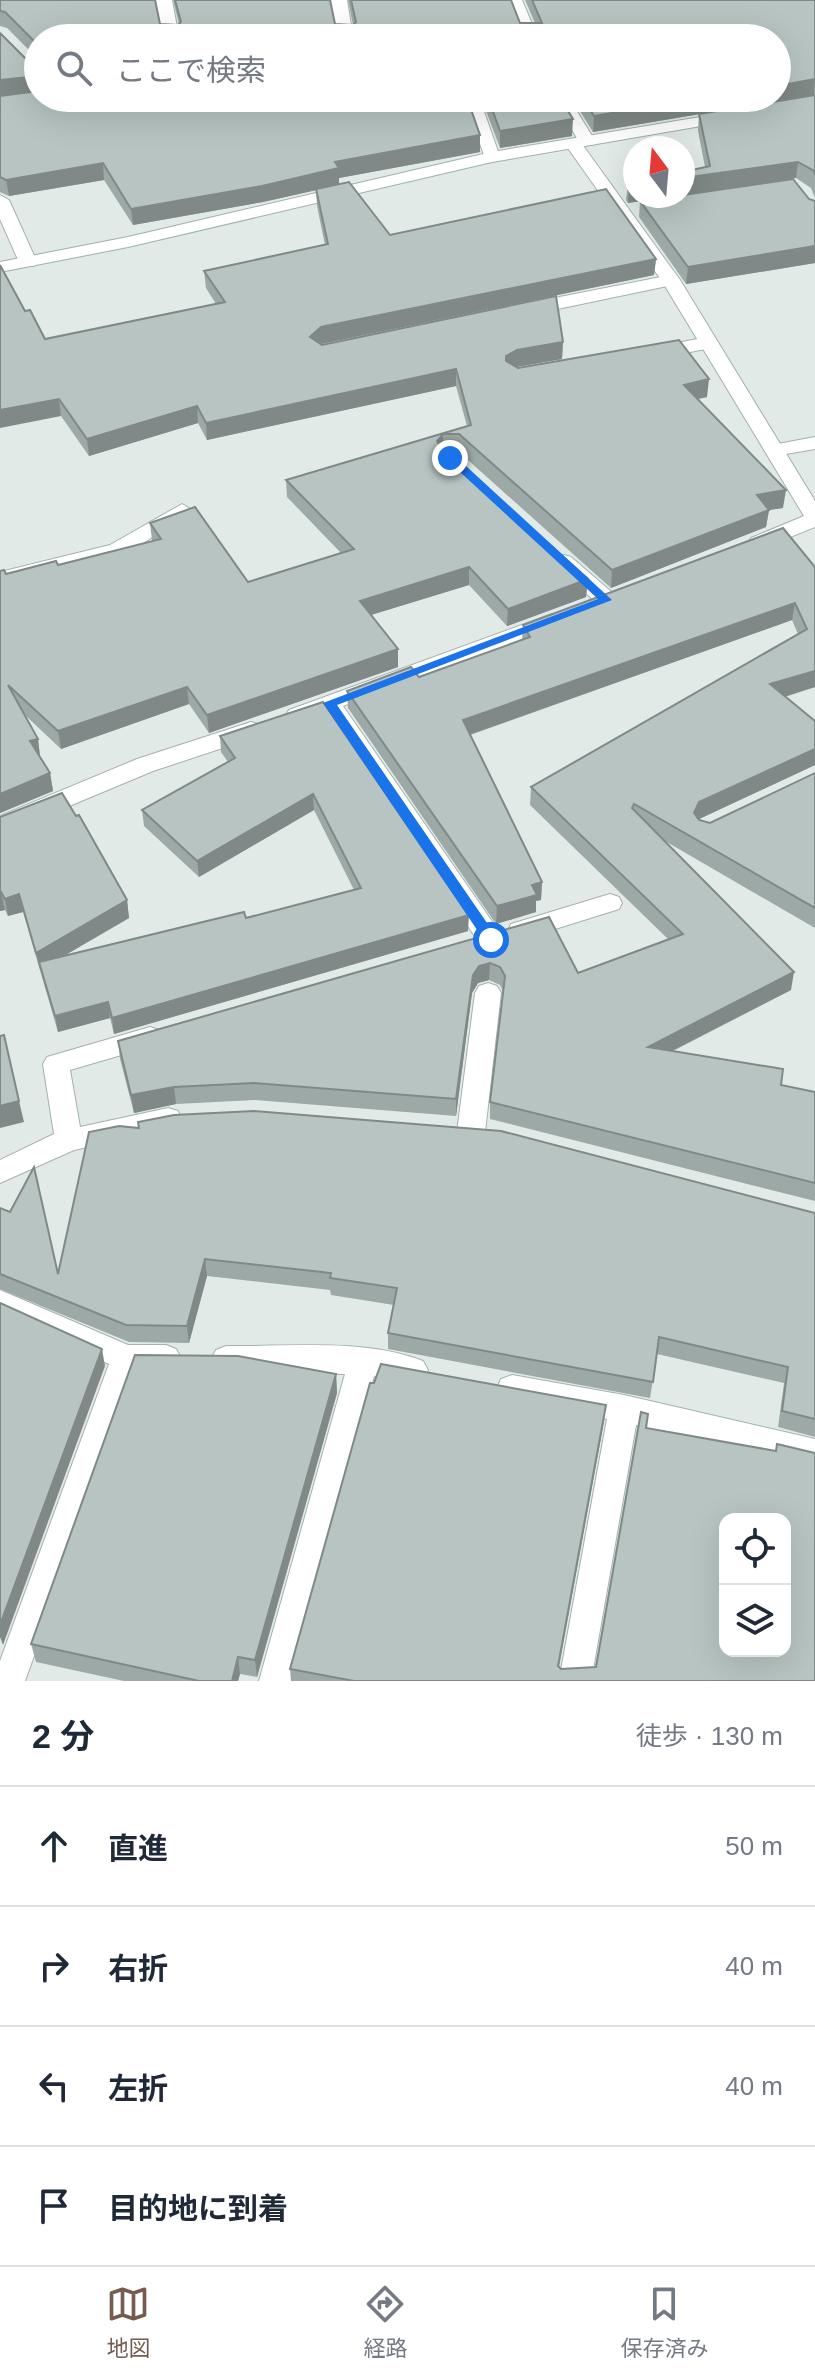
<!DOCTYPE html>
<html lang="ja">
<meta charset="utf-8">
<style>
body{margin:0;font-family:Arial,"Noto Sans JP",sans-serif;background:#f6f6f7;color:#1f2937}
.controls{position:absolute;right:24px;bottom:24px;display:grid;overflow:hidden;border-radius:16px;box-shadow:0 8px 32px #0002}
.controls button{width:72px;height:72px;display:grid;place-items:center;padding:0;border:0;border-bottom:2px solid #e0e1e3;background:#fff;color:#1f2937;font:40px sans-serif}
.compass{position:absolute;left:623px;top:136px;width:72px;height:72px;border-radius:50%;background:#fff;box-shadow:0 8px 32px #0002;rotate:344deg}
.stop{position:absolute;width:24px;height:24px;margin:-18px;border:6px solid #1a73e8;border-radius:50%;background:#fff}
.stop.end{background:#1a73e8;border-color:#fff;box-shadow:0 2px 8px #0008}
.list{margin:0;padding:0;list-style:none}
h2{display:flex;justify-content:space-between;align-items:center;height:104px;margin:0;padding:0 32px;font-size:34px}
h2 small{font-size:26px;font-weight:400;color:#747a83}
.list li{display:grid;grid-template-columns:52px 1fr auto;gap:24px;align-items:center;box-sizing:border-box;height:120px;padding:0 32px;border-top:2px solid #e0e1e3}
.list b{display:block;font-size:30px;white-space:nowrap}
.list em{font-size:26px;font-style:normal;color:#747a83}
.icon{flex:none;width:44px;height:44px;fill:none;stroke:currentColor;stroke-width:2;stroke-linecap:round;stroke-linejoin:round}
.map{position:relative;flex:none;width:815px;height:1681px;overflow:hidden}
.search{position:absolute;background:#fff;box-shadow:0 8px 32px #0002;left:24px;right:24px;top:24px;height:88px;display:flex;align-items:center;gap:20px;box-sizing:border-box;padding:0 28px;border-radius:44px;color:#747a83;font-size:30px}
.sheet{height:584px;background:#fff}
nav{display:flex;justify-content:space-around;align-items:center;box-sizing:border-box;height:112px;border-top:2px solid #e0e1e3;background:#fff;font-size:22px;color:#747a83}
nav a{display:grid;justify-items:center;gap:4px}
nav .on{color:#765c4e}
.map>svg:first-child{display:block}
.lines{fill:none;stroke-linecap:round;stroke-linejoin:round}
.lane-casing{stroke:#a5b1ae;stroke-width:2}
.street-casing{stroke:#a5b1ae;stroke-width:2}
.secondary-casing{stroke:#9fb1ad;stroke-width:2}
.lane{fill:#fff;fill-rule:evenodd}
.street{fill:#fff;fill-rule:evenodd}
.secondary{fill:#fff;fill-rule:evenodd}
.wall{fill:#9da9a6}
.shaded-wall{fill:#808987}
.building{fill:#b7c4c1;stroke:#808987;stroke-width:2;fill-rule:evenodd}
.route{fill:#1a73e8}
</style>
<div class="map">
<svg width="815" height="1681" viewBox="0 0 815 1681">
<rect width="100%" height="100%" fill="#e1eae7"/>
<g class="lines">
<defs>
<g id="lane">
<path d="M506 0H522L538 38H522Z"/>
<path d="M553 98H569L595 141 593 145H581Z"/>
<path d="M0 195 9 200 37 262 34 266H22L19 262 0 219Z"/>
<path d="M671 275 677 276 680 280 677 284 524 316 515 310 524 304Z"/>
<path d="M709 337 718 343 716 347 654 359 645 353 654 347Z"/>
<path d="M815 437V449L774 456 764 450 767 446Z"/>
<path d="M182 504 192 510 189 514 124 555 0 586V572L110 545Z"/>
<path d="M488 983 497 986 501 993 485 1132 481 1140 471 1143 461 1140 457 1132 475 993 479 986Z"/>
</g>
<g id="street">
<path d="M156 0H172L179 38H163Z"/>
<path d="M331 0H347L353 38H337Z"/>
<path d="M448 98H470L481 103 500 157 498 161H486L468 109Z"/>
<path d="M573 139 579 140 680 280 815 501V527L758 550 748 543 751 538 804 516 662 281 565 144Z"/>
<path d="M564 555 571 557 615 595 618 600 615 605H599L557 567 553 562 557 557Z"/>
<path d="M552 614 560 616 563 621 560 626 343 706 500 933 504 940 500 947 491 949 482 947 324 713 297 723 289 720 286 715 289 710Z"/>
<path d="M251 722 259 724 262 730 259 736 153 771 0 835V816L137 759Z"/>
<path d="M610 894 619 897 622 903 619 909 520 940 511 938 508 931 511 924Z"/>
<path d="M150 1027 159 1030 163 1037 159 1044 70 1070 80 1127 168 1108 178 1111 181 1119 178 1127 74 1150 0 1183V1160L54 1134 43 1064 47 1057Z"/>
<path d="M0 1290 128 1345H166L176 1349 181 1358 176 1367 166 1371H136L25 1681H0V1661L109 1364 0 1315Z"/>
<path d="M226 1346C290 1347 363 1338 423 1361L428 1370 423 1379 413 1383 374 1376 291 1681H259L345 1374 226 1372 216 1368 211 1359 216 1350Z"/>
<path d="M512 1375 624 1395 815 1439V1467L636 1425 591 1681H559L607 1419 501 1397 497 1388 501 1379Z"/>
</g>
<path id="secondary" d="M730 112 736 114V120L492 162 128 247 0 272V262L128 237 492 152Z"/>
</defs>
<use href="#lane" class="lane-casing"/>
<use href="#street" class="street-casing"/>
<use href="#secondary" class="secondary-casing"/>
<use href="#lane" class="lane"/>
<use href="#street" class="street"/>
<use href="#secondary" class="secondary"/>
</g>
<g class="wall">
<path d="M0 0 160 24 178 25 179 24 173 0H330L335 24 353 25 348 0H511L520 23H535L525 0H815V198L811 188 796 178 728 188 815 201V263L686 284 639 217 640 201 628 203 626 200 628 184 705 167 698 131 699 114 814 95 593 132 572 98H777V38H38V98L480 152 339 178V184L390 235 656 259 654 275 321 344 563 342 562 359 517 367 707 397 698 399 783 508 769 510 766 527 611 588 459 452 446 451 588 579 586 597 507 626 469 585 371 615 398 667 209 733 189 704 61 749 25 715 38 739 40 757 50 773 53 791 0 813V571L6 574 58 565 152 541 150 523 248 582 341 553 287 497 286 480 467 426 456 386 207 440 198 423 89 456 61 416 25 311 45 339 216 304 206 288 204 271 325 245 317 206 316 190 263 202 133 225 104 180 9 196 0 192V33L28 61 38 63V59L7 28 0 26Z"/>
<path d="M477 98H560L572 136 500 148 482 100Z"/>
<path d="M815 567V687L785 697 815 721V765L699 819 710 823 815 773V928L665 841 791 990 673 1051 781 1085 815 1092V1201L490 1119V1102L503 991 500 985 489 980 478 983 472 993 456 1116 255 1100 176 1104 134 1113 120 1059 118 1041 549 917 578 973 668 939 530 805 531 787 798 634 792 620 470 735 542 882 541 900 536 901V912L496 924 348 708 347 691 419 677 522 640 523 625Z"/>
<path d="M323 702 468 931 114 1034 110 1018 58 1032 23 912 8 916 5 910 0 911V817L127 900 129 918 64 956 246 918 354 890 314 810 199 877 144 826 142 810 228 762 221 752 220 736Z"/>
<path d="M89 1132 815 1213V1437L778 1427 784 1383 657 1354 650 1398 388 1349V1333L394 1305 331 1295 330 1290 207 1276 189 1343 129 1342 0 1289V1208L58 1274Z"/>
<path d="M336 1374 337 1393 257 1677 240 1674 238 1681H124L36 1662 31 1644Z"/>
<path d="M604 1421 559 1667 561 1669 596 1667 646 1428 776 1451 777 1444 815 1681H291L290 1669Z"/>
</g>
<g class="shaded-wall">
<path d="M36 76 38 92 0 96V80Z"/>
<path d="M815 79 814 95 593 132 594 116 702 98H777V86Z"/>
<path d="M573 119 572 136 500 148V131Z"/>
<path d="M480 135V152L339 178V185L263 202 133 225 131 209 335 162Z"/>
<path d="M798 162 796 178 683 195V178Z"/>
<path d="M103 163 104 180 9 196 6 180Z"/>
<path d="M629 186H635V196H675L628 203Z"/>
<path d="M815 246V263L686 284 688 267Z"/>
<path d="M656 259 654 275 321 344 310 337 321 327Z"/>
<path d="M563 342 562 359 516 367 505 373 506 356 517 350Z"/>
<path d="M456 369V386L207 440 206 423Z"/>
<path d="M709 379 707 397 682 402 684 385Z"/>
<path d="M59 399 61 416 0 428V410Z"/>
<path d="M197 406 198 423 89 456 87 439Z"/>
<path d="M443 434V451L437 441Z"/>
<path d="M786 490 783 508 769 510 766 527 611 588 612 570 757 495Z"/>
<path d="M469 567V585L361 618 360 601Z"/>
<path d="M588 579 586 597 507 626 508 609Z"/>
<path d="M795 603 792 620 463 737V720Z"/>
<path d="M398 649V667L209 733 207 715Z"/>
<path d="M815 671V687L767 702 770 684Z"/>
<path d="M187 687 189 704 61 749 58 731Z"/>
<path d="M38 739 40 756 33 759 30 741Z"/>
<path d="M815 749V765L697 820 694 813 699 802Z"/>
<path d="M50 773 53 791 0 813V794Z"/>
<path d="M313 794 314 810 199 877 197 861Z"/>
<path d="M542 882 541 900 536 901V912L496 924 497 906 532 885Z"/>
<path d="M0 892H1L5 910 0 911Z"/>
<path d="M19 894 23 912 8 916 5 899Z"/>
<path d="M127 900 129 918 41 969 39 962 40 970 36 953Z"/>
<path d="M469 915 468 931 114 1034 112 1018Z"/>
<path d="M490 963 489 980 478 983 472 993 456 1116V1099L473 975 479 966Z"/>
<path d="M794 972 791 990 646 1064 648 1047Z"/>
<path d="M108 1002 110 1018 58 1032 55 1016Z"/>
<path d="M174 1087 176 1104 134 1113 131 1095Z"/>
<path d="M19 1101 24 1122 0 1128V1106Z"/>
<path d="M205 1259 207 1276 189 1343 187 1326Z"/>
<path d="M102 1349 105 1366 3 1645 0 1637V1625Z"/>
<path d="M336 1374 337 1393 257 1677 255 1660Z"/>
<path d="M606 1405 604 1421 556 1680 558 1666Z"/>
<path d="M238 1657 240 1674 238 1681H232Z"/>
</g>
<g class="building">
<path d="M0 0H155L160 24 178 25 181 22 175 0H330L335 24 353 25 356 22 351 0H511L520 23H542L532 0H815V79L777 86V38H38V45L5 12 0 11Z"/>
<path d="M0 33 28 61 38 63V50V76L0 80Z"/>
<path d="M38 91V98H467L480 135 335 162 339 168 262 186 131 209 103 163 6 180 0 177V96Z"/>
<path d="M815 95V175L814 171 798 162 683 178V172L710 166 699 114Z"/>
<path d="M488 98H560L573 119 500 131Z"/>
<path d="M583 98H702L594 116Z"/>
<path d="M793 179 809 199 815 201V246L688 267 640 201 673 196H683V195Z"/>
<path d="M349 182 390 235 606 189 656 259 321 327 310 337 322 345 556 296 563 342 517 350 506 356V361L518 368 679 340 709 379 684 385 786 490 757 495 769 510 612 570 459 434H443L437 441 441 447 588 579 508 609 469 567 360 601 398 649 207 715 187 687 58 731 8 685 38 739 30 741 50 773 0 794V571L4 570 6 574 56 561 58 565 161 539 150 523 195 507 248 582 354 549 286 480 471 425 456 369 206 423 197 406 87 439 59 399 0 410V265L25 311 30 310 45 339 225 302 204 271 328 244 316 189Z"/>
<path d="M783 528 815 567V671L770 684 815 721V749L699 802 694 813 699 820 710 823 815 773V908L634 804 632 808 794 972 648 1047 783 1069 781 1085 815 1092V1183L490 1102 505 976 500 967 490 963 479 966 473 975 456 1099 254 1083 174 1087 131 1095 118 1041 549 917 578 973 683 934 531 787 807 629 795 603 463 720 542 882 532 885 537 895 497 906 347 691 411 667 419 677 530 637 523 625Z"/>
<path d="M323 702 469 915 112 1018 108 1002 55 1016 39 962 244 912 246 918 361 888 313 794 197 861 142 810 235 758 220 736Z"/>
<path d="M62 793 76 816 79 815 127 900 36 953 19 894 5 899 1 892H0V817Z"/>
<path d="M4 1035 19 1101 0 1106V1036Z"/>
<path d="M254 1111 501 1131 815 1213V1419L782 1411 788 1367 659 1337 653 1382 388 1333 397 1288 330 1278 331 1273 205 1259 187 1326 126 1325 0 1274V1208L10 1212 34 1167 58 1274 89 1132 119 1126 139 1128 138 1122 174 1115Z"/>
<path d="M0 1303 102 1349 0 1625Z"/>
<path d="M135 1355 238 1356 336 1374 255 1660 238 1657 232 1681H199L31 1644Z"/>
<path d="M381 1364 606 1405 558 1666 561 1669 596 1667 641 1412 648 1414 646 1428 776 1451 777 1444 815 1453V1681H354L290 1669 370 1383H374ZM725 1519H785V1651H725Z"/>
</g>
<path class="route" d="M447 455H454L612 600 337 705 496 936V943H486L323 703 598 599 447 460Z"/>
</svg>
<div class="controls">
<button><svg class="icon" aria-label="locate" viewBox="0 0 24 24"><circle cx="12" cy="12" r="6"/><path d="M12 2v4M12 18v4M2 12h4M18 12h4"/></svg></button>
<button><svg class="icon" aria-label="layers" viewBox="0 0 24 24"><path d="M12 4l9 5-9 5-9-5zM3 14l9 5 9-5"/></svg></button>
</div>
<svg class="compass" viewBox="-18 -18 36 36"><path d="M0-13l5 13h-10z" fill="#e53935"/><path d="M0 13l5-13h-10z" fill="#747a83"/></svg>
<div class="stop" style="left:491px;top:940px"></div>
<div class="stop end" style="left:450px;top:458px"></div>
<div class="search"><svg class="icon" aria-label="search" viewBox="0 0 24 24"><circle cx="10" cy="10" r="6"/><path d="M15 15l6 6"/></svg>ここで検索</div>
</div>
<section class="sheet">
<h2>2 分<small>徒歩 · 130 m</small></h2>
<ul class="list">
<li><svg class="icon" aria-label="ahead" viewBox="0 0 24 24"><path d="M12 20V5M6 11l6-6 6 6"/></svg><div><b>直進</b></div><em>50 m</em></li>
<li><svg class="icon" aria-label="right" viewBox="0 0 24 24"><path d="M7 20v-9h11M14 6l5 5-5 5"/></svg><div><b>右折</b></div><em>40 m</em></li>
<li><svg class="icon" aria-label="left" viewBox="0 0 24 24"><path d="M17 20v-9H6M10 6l-5 5 5 5"/></svg><div><b>左折</b></div><em>40 m</em></li>
<li><svg class="icon" aria-label="arrive" viewBox="0 0 24 24"><path d="M6 21V4h12l-3 4 3 4H6"/></svg><div><b>目的地に到着</b></div></li>
</ul>
</section>
<nav>
<a class="on"><svg class="icon" aria-label="map" viewBox="0 0 24 24"><path d="M3 6l6-2 6 2 6-2v14l-6 2-6-2-6 2zM9 4v14M15 6v14"/></svg>地図</a>
<a><svg class="icon" aria-label="directions" viewBox="0 0 24 24"><path d="M12 3l9 9-9 9-9-9zM9 14v-3h6M13 9l2 2-2 2"/></svg>経路</a>
<a><svg class="icon" aria-label="saved" viewBox="0 0 24 24"><path d="M7 4h10v16l-5-4-5 4z"/></svg>保存済み</a>
</nav>
